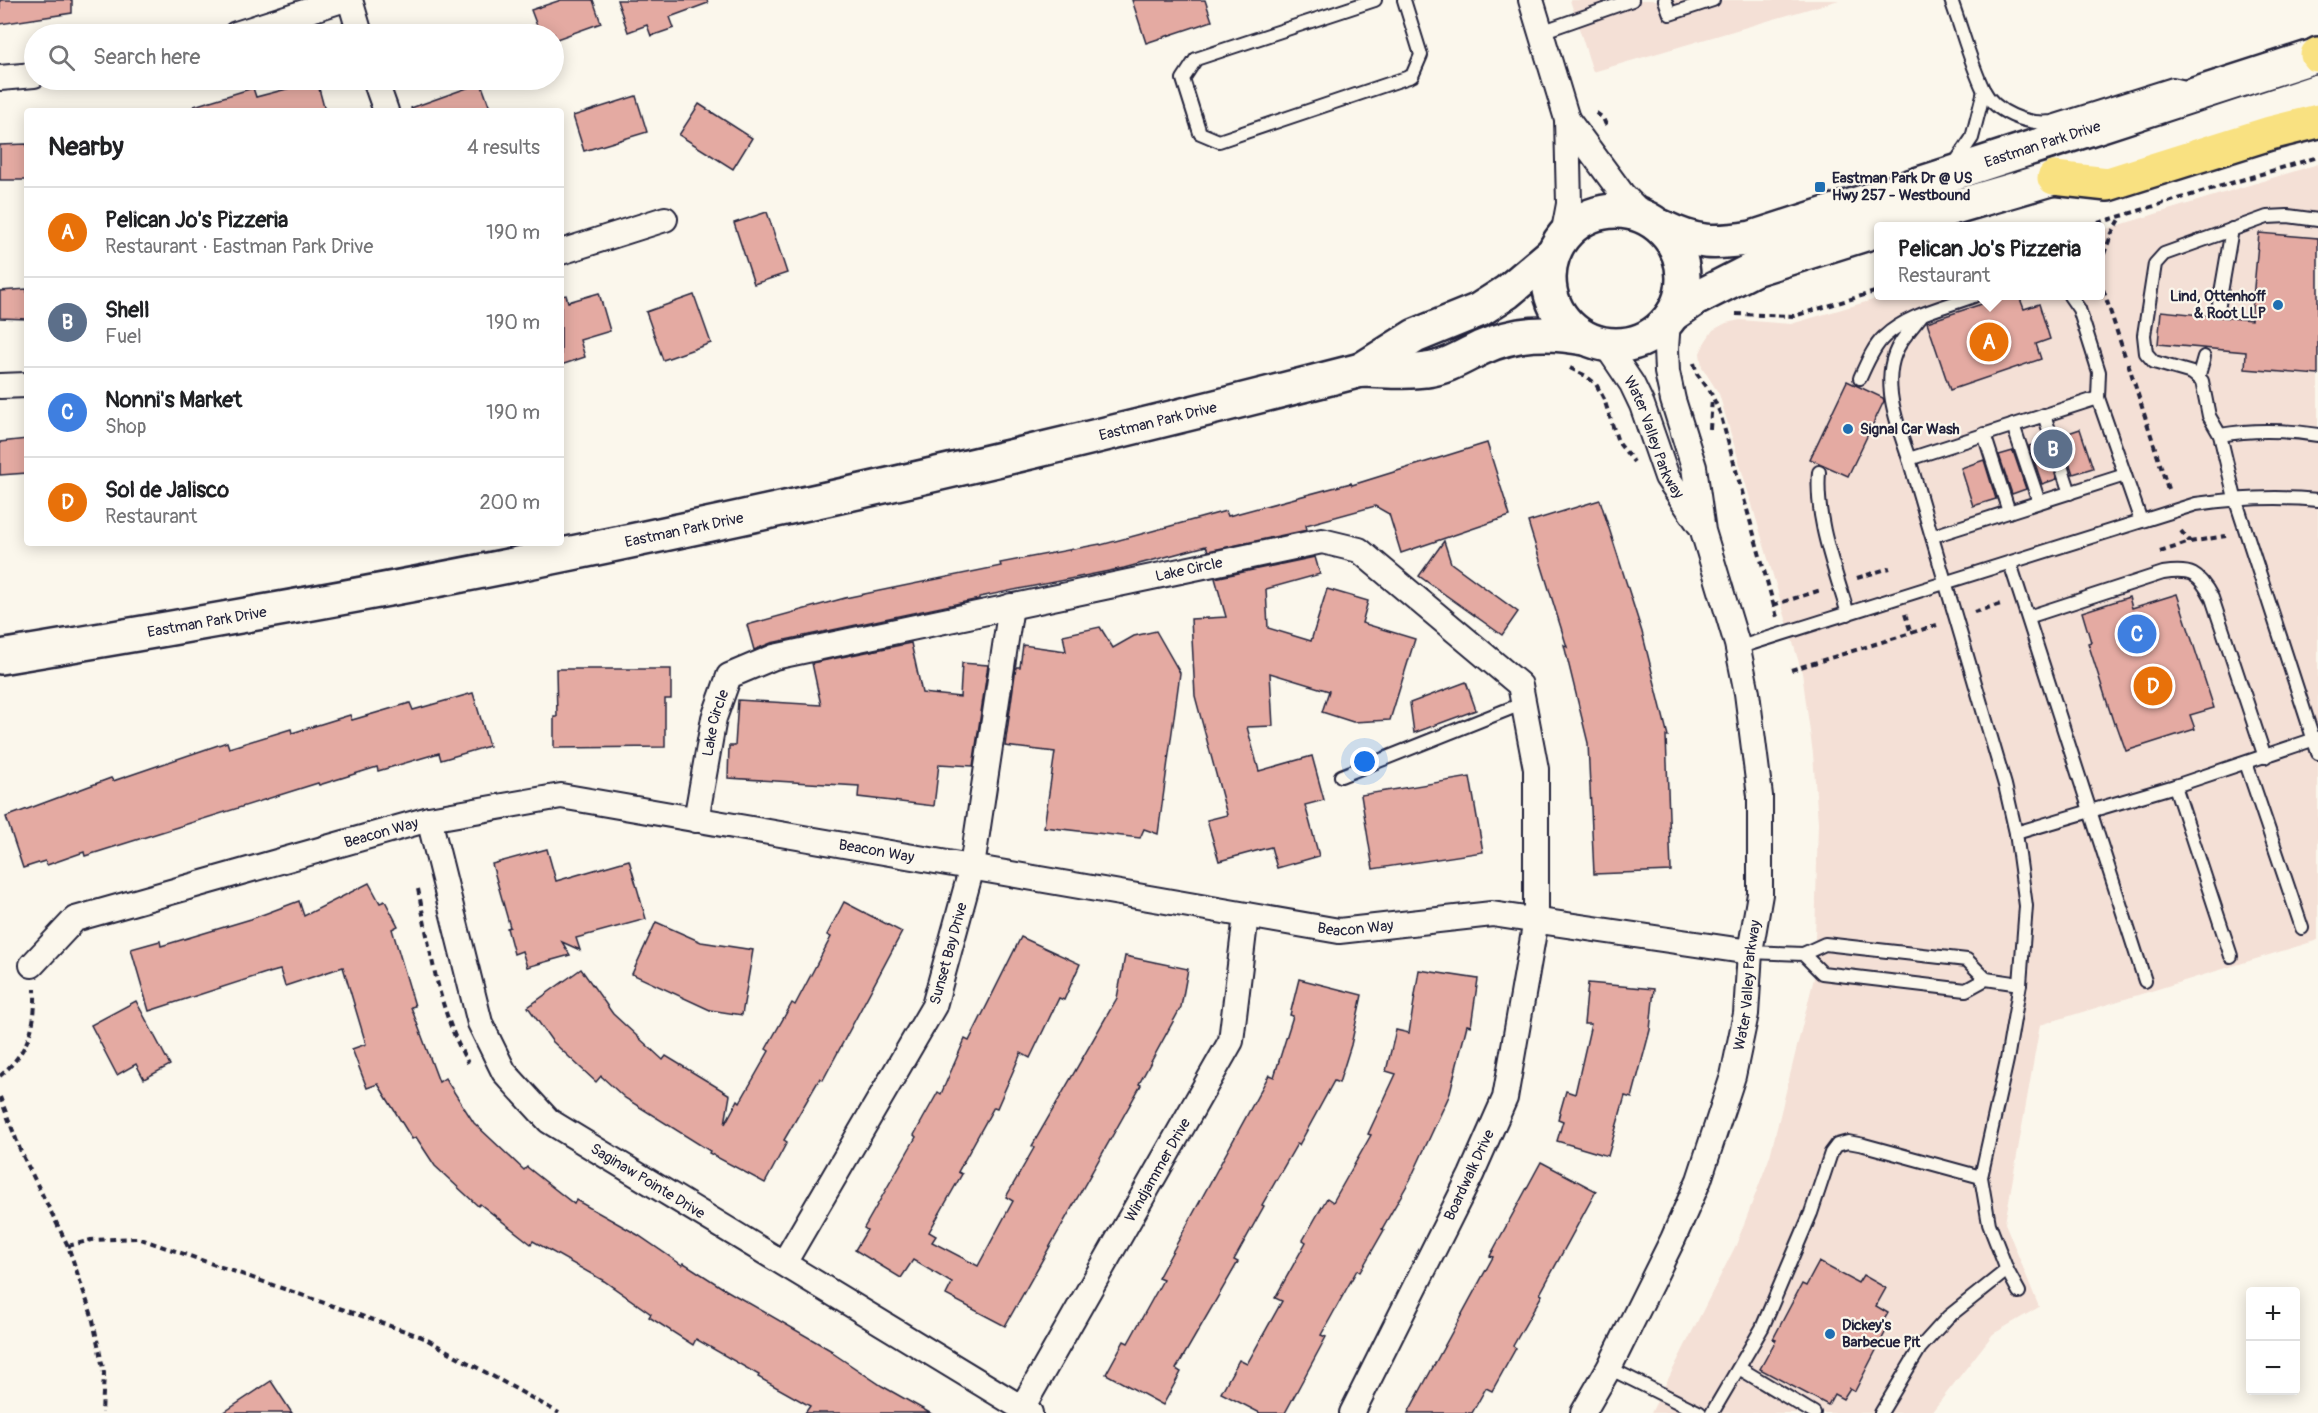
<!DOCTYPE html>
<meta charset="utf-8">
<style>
body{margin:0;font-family:Pangolin,sans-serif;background:#f6f6f6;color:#202124}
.controls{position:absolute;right:18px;bottom:18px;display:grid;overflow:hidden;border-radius:6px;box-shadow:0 3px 15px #0003}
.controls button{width:54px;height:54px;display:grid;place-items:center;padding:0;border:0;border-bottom:2px solid #e0e0e0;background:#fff;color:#202124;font:30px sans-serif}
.you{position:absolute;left:1365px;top:762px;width:21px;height:21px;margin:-15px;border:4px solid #fff;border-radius:50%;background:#1a73e8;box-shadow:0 0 0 9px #1a73e833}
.badge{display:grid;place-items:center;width:39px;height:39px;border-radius:50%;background:#0f766e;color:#fff;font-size:20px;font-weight:700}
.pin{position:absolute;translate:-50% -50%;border:3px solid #fff;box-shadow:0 2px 6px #0006}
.popup{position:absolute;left:1874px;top:222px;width:231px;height:78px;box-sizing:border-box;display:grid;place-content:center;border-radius:6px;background:#fff;filter:drop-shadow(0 2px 4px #0005);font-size:20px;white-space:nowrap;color:#757577}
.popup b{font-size:22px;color:#202124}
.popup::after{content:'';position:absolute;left:50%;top:100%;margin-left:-12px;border:12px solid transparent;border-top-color:#fff}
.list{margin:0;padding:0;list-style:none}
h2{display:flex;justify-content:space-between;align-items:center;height:78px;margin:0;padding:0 24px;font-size:26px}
h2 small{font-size:20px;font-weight:400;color:#757577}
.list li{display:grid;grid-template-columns:39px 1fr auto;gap:18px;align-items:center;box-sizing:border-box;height:90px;padding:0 24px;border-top:2px solid #e0e0e0}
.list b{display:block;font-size:22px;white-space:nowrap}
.list p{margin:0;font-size:20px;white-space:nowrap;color:#757577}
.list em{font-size:20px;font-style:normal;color:#757577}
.icon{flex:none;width:33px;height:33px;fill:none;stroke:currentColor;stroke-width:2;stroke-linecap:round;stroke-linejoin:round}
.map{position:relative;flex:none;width:2318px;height:1413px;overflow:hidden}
.search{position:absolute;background:#fff;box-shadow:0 3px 15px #0003;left:24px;top:24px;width:540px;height:66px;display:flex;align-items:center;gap:15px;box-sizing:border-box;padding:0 21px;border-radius:33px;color:#757577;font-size:22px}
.panel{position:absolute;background:#fff;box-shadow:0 3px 15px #0003;left:24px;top:108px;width:540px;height:438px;border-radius:6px}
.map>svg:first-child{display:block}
.built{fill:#f4e0d6}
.building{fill:#e4aaa2;stroke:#22223b;stroke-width:1.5}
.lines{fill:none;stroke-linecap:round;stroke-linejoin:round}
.lane-casing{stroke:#22223b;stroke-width:16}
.street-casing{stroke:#22223b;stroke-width:28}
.secondary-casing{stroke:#22223b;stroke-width:38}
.primary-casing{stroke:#22223b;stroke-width:38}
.path{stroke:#22223b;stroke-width:4;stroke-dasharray:6 4.5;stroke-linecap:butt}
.lane{stroke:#fbf7ec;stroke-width:12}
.street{stroke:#fbf7ec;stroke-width:24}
.secondary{stroke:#fbf7ec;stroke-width:33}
.primary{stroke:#f9e181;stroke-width:33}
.poi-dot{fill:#1f6fb2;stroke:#fbf7ec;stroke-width:2}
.labels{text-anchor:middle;stroke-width:4.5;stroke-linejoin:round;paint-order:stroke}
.street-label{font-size:15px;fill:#22223b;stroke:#fbf7ec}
.poi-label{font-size:15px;font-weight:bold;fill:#22223b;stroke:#fbf7ec;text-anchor:start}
</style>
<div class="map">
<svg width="2318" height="1413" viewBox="0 0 2318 1413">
<rect width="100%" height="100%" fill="#fbf7ec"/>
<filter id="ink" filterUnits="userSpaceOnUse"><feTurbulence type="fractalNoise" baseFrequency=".0167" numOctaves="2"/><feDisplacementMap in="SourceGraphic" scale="12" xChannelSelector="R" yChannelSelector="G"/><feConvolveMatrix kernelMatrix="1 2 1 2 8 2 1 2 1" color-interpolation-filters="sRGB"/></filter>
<g filter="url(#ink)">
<g class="built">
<path d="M1570 0H1839L1593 72Z"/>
<path d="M2318 164V940L2040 1025 2005 1223 2039 1307 1993 1334 1931 1413H1651L1736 1245 1770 1156 1814 978 1818 822 1813 754 1802 673 1719 394 1702 367 1700 353 1705 342 1713 330 1726 323 1740 320 1791 324 1886 296H2100V231Z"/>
</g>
<g class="building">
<path d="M0 0H72V13L0 24Z"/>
<path d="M561 0H593L601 23 554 40V34H540L531 10Z"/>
<path d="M617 0H707L708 3 670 17 674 28 651 36 647 25 628 32Z"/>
<path d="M1132 0H1205L1212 21 1146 43Z"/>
<path d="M317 81 325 111H195L194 106 253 88 256 97Z"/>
<path d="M481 83 491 111H412L411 108Z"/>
<path d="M636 96 647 132 584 151 573 116Z"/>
<path d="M699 104 752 138 733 169 679 135Z"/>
<path d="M27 144V180H0V145Z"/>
<path d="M767 212 787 273 754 284 734 223Z"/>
<path d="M2259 233 2318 238V375L2245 369 2246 352 2158 344 2161 311 2251 320Z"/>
<path d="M27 289V319L0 318V291Z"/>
<path d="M599 293 610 331 580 340 585 357 561 365V296L566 295 568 302Z"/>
<path d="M694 295 711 343 663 360 646 312Z"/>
<path d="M2006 296H2019L2024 309 2039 304 2050 339 2036 344 2041 359 1950 390 1927 322Z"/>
<path d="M1847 381 1883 398 1884 401 1848 476 1810 459Z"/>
<path d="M2080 429 2093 468 2073 474 2060 436Z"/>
<path d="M27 439V473L0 475V442Z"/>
<path d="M2044 441 2057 479 2042 484 2029 446Z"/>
<path d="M1487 443 1510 516 1401 553 1389 514 1375 506 1306 525 1307 530 1208 551 1206 546 1124 568 979 597V599L771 643 754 650 747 625 845 598 1001 566 1000 563 1100 544 1101 545 1226 511 1228 516 1351 483 1352 485Z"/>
<path d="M2013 451 2026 489 2012 494 1999 455Z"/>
<path d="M1984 460 1996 499 1973 506 1961 468Z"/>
<path d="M1600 500 1642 632 1668 736H1666L1671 871 1594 874 1588 743 1564 645 1567 647 1528 522Z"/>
<path d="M1444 541 1451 563 1518 612 1502 635 1419 576Z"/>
<path d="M1315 557 1320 574 1266 589 1268 628 1311 641 1327 589 1368 601 1362 623 1415 639 1390 720 1353 722 1322 712 1329 691 1270 673 1273 726 1247 727 1259 771 1312 756 1324 800 1305 805 1319 856 1277 868 1271 847 1219 861 1207 820 1227 815 1195 696 1191 619 1226 617 1215 578Z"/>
<path d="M2177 594 2214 708 2190 715 2195 729 2126 751 2116 723 2114 724 2088 643 2091 642 2082 612 2129 597 2132 608Z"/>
<path d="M1100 627 1113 648 1134 636 1156 631 1180 673 1158 834 1144 829 1140 838 1044 827 1055 752 1005 746 1016 667H1020L1023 645 1066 651 1063 635Z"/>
<path d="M911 643 922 693 960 697 962 663 988 665 973 766 939 764 934 806 858 797 859 786 728 778 729 746H735L738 700 821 705 812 663Z"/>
<path d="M556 669H671V699H665V747L554 748V717H557Z"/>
<path d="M1466 682 1476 710 1414 733 1410 703Z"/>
<path d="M473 693 489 746 441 760 439 753 378 771 377 767 319 785 318 783 85 856 84 852 47 865 45 861 23 868 6 817 111 778 113 781 227 742 229 748 291 729 292 733 350 715 352 720 410 703 413 710Z"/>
<path d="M1470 777 1483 852 1373 869 1361 795Z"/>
<path d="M547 849 556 881 629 860 646 919 576 938 580 950 562 942 570 955 527 967 522 951 514 954 507 928 510 927 492 864Z"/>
<path d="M369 883 380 903 385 901 398 926 392 929 415 1006 411 1007 439 1082 445 1078 474 1123 524 1170 527 1167 574 1204 576 1200 638 1235 682 1265 684 1263 726 1290 832 1351 831 1352 882 1386 930 1413H805L810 1406 758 1377 759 1375 696 1339 693 1345 649 1317 651 1314 604 1281 533 1241 531 1244 480 1204 478 1206 435 1166 416 1137 412 1139 378 1084 367 1088 352 1049 366 1044 343 967 285 986 280 970 269 973V972L149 1011 131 949 160 941 161 946 251 919 299 901 304 916Z"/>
<path d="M844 902 902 932 823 1080 820 1078 784 1140 787 1142 765 1183 709 1153 710 1151 625 1098 601 1076 596 1082 552 1041 528 1007 581 969 613 1014 663 1060 666 1056 730 1095 725 1124 738 1100 740 1102 769 1051 766 1049 792 1003 795 1005 831 937 827 935Z"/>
<path d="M656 922 701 942 753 950 742 1015 710 1010 632 974Z"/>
<path d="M1021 937 1080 964 1064 1000 1059 998 1030 1058 1021 1053 997 1108 994 1107 958 1172 962 1174 929 1232 936 1236 932 1242 978 1266 1013 1201 1006 1197 1034 1148 1032 1146 1117 998 1125 956 1188 969 1181 1007 1139 1084 1141 1085 1005 1326 946 1295 952 1283 913 1260 901 1278 855 1250 867 1230 864 1228 916 1137 914 1135 938 1092 941 1094 965 1039 969 1041Z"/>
<path d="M1419 970 1478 979 1471 1026 1467 1025 1449 1096 1410 1180 1382 1229 1384 1230 1360 1272 1357 1270 1321 1335 1326 1337 1285 1413H1260L1221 1393 1239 1360 1247 1364 1282 1301 1275 1298 1306 1242 1303 1240 1327 1198 1333 1202 1371 1135 1368 1134 1396 1074 1386 1071 1396 1030 1409 1033Z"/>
<path d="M1299 979 1362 995 1351 1045 1339 1083 1334 1081 1299 1145 1297 1144 1262 1205 1264 1206 1234 1260 1238 1262 1176 1369 1181 1372 1163 1405 1106 1374 1124 1341 1128 1343 1163 1280 1158 1278 1269 1075 1274 1077 1293 1016 1290 1015Z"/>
<path d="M1588 983 1654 989 1650 1030 1632 1098 1625 1096 1608 1156 1557 1141 1563 1121 1558 1119 1566 1091 1575 1094 1591 1024H1584Z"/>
<path d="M136 1001 170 1065 144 1079 136 1064 117 1075 91 1025Z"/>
<path d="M1541 1162 1596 1191 1540 1294 1542 1295 1513 1346 1516 1348 1492 1391 1486 1388 1472 1413H1408L1493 1257 1490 1256Z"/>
<path d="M1819 1262 1858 1283 1863 1275 1886 1288 1876 1306 1888 1313 1881 1325 1887 1329 1855 1391 1850 1388 1843 1399 1834 1394 1828 1405 1760 1369 1776 1340 1773 1339 1802 1284 1806 1286Z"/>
<path d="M271 1381 292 1413H223Z"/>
</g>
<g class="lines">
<defs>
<g id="lane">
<path d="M1375 0 1196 59 1183 79 1200 133 1219 141 1412 76 1421 55 1404 0"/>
<path d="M1665 0 1670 14 1713 0"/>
<path d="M1951 0C1961 27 1971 64 1983 89 1995 113 2027 125 2052 122L2173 84 2190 88"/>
<path d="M1541 32 1632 0"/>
<path d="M1953 166 1972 138 1984 91"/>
<path d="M2318 220 2288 216 2267 217 2164 254 2155 264 2144 335 2146 353 2154 362 2192 373 2202 381 2209 416 2220 435 2235 498 2318 753"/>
<path d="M2070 296 2079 309 2099 372 2098 398"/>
<path d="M2218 310 2232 229"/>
<path d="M1860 378C1866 365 1873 347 1884 337 1907 315 1945 307 1974 296"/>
<path d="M2198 378 2204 357"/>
<path d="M2044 415 2070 493"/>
<path d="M2013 425 2039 502"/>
<path d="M1984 434 2009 512"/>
<path d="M2220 435C2253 429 2286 430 2318 435"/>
<path d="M1909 459C1897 423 1878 377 1901 342 1907 333 1915 324 1921 316"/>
<path d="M1819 472C1815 520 1835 569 1848 614"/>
<path d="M1933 536 2125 475"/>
<path d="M2010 563 2145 981"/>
<path d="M2028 617 2163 573C2191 569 2199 573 2212 598L2265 757"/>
<path d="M1737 648 2196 504C2237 498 2277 496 2318 500"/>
<path d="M2246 763 2302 928"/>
<path d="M1341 776 1524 703"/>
<path d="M2175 786 2231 956"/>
<path d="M2016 833 2175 786 2318 738"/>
<path d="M1750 952 1803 954 1825 944 1967 960 1986 979 1966 990 1822 973 1803 954"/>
<path d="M1986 979 2020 984"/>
<path d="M2019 1292 2007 1270 1989 1224 1981 1177 2007 1060 2020 984 2026 906 2016 833 2005 785 1909 459 2098 398 2141 521"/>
<path d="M1609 1368 1700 1413"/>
<path d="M1739 1368 1814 1413"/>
<path d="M1712 1413 1762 1328 1811 1213 1831 1153 1837 1145 1848 1142 1864 1145 1981 1177"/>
<path d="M1881 1413 1920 1348 1948 1317 2007 1270"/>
</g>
<g id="street">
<path d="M350 0 360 34"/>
<path d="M1531 0 1567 119 1569 204 1563 236"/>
<path d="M236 34 342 0"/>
<path d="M0 78 34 75"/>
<path d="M375 80 386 111"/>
<path d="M1567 119 1623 195 1643 215"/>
<path d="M561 252 665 219"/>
<path id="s1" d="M1605 344 1632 384 1642 405 1667 477 1699 524"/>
<path d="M0 386 27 385"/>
<path id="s2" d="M429 819 480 1023 504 1072 549 1121 1030 1413"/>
<path id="s3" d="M696 820 714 718 729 676 774 657 1322 541 1359 550 1520 685 1536 769V920L1505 1098 1471 1175 1352 1413"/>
<path id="s4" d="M32 965 75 919 429 819 561 796 1339 931 1492 914 1750 952"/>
<path id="s5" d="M784 1263 934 1006 972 867 1011 606"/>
<path id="s6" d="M1022 1408 1231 1041 1246 915"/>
<path id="s7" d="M1583 1413 1609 1368 1673 1239 1699 1180 1733 1076 1746 1014 1750 952 1760 894V796L1747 693 1737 644 1703 531 1694 467 1673 400 1667 372 1666 348 1668 321"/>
</g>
<g id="secondary">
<circle cx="1616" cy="278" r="67"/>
<path d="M1890 226 2054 178 2318 91"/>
<path id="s8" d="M1662 227C1697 244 1713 244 1752 238L2318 55"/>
<path d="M1673 314 1695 299 1754 269 1878 230"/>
<path d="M1361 370 1415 336 1479 310 1507 292 1552 254"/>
<path id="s9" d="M0 657C175 628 350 598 523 563 804 507 1083 442 1361 370 1382 370 1405 373 1426 370 1446 368 1464 356 1481 348 1516 332 1548 331 1585 338"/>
</g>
<g id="primary">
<path d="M2317 55 2318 54"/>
<path d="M2054 178 2108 184 2270 133 2318 121"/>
</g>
</defs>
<use href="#lane" class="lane-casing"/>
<use href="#street" class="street-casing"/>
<use href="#secondary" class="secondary-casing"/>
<use href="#primary" class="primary-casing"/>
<g class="path">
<path d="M1596 113 1603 118 1606 125"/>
<path d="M2088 226 2318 157"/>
<path d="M2100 264 2112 233 2122 216"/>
<path d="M2100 280 2125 356"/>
<path d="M1736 314 1794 316 1878 291"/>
<path d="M1694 363 1697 374 1710 391 1720 413 1777 617"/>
<path d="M2128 363 2169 492"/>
<path d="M1570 368 1586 376 1596 384 1604 399 1618 442 1634 462"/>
<path d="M1710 429 1712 398"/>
<path d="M2181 531 2190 542"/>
<path d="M2160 552 2190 542 2226 536"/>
<path d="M1857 578 1890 568"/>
<path d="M1773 605 1821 590"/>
<path d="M1974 612 2004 603"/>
<path d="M1905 614 1911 633"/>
<path d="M1791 670 1937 625"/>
<path d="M418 889C430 948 438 1010 468 1063"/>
<path d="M0 1076C29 1051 36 1026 35 989"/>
<path d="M0 1097 21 1152 68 1246 92 1316 104 1373 102 1413"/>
<path d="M68 1246 91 1240 138 1238 422 1337 559 1413"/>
</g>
<use href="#lane" class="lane"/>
<use href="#street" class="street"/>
<use href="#secondary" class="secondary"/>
<use href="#primary" class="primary"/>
</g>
</g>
<g class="poi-dot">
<rect x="1814" y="181" width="12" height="12" rx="3"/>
<circle cx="2278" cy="305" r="6"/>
<circle cx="1848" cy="429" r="6"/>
<circle cx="1830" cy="1334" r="6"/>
</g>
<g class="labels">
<g class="street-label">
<text dy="5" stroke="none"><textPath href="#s8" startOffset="398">Eastman Park Drive</textPath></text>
<text dy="5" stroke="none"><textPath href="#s9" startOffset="1182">Eastman Park Drive</textPath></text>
<text dy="5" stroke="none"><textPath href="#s1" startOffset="106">Water Valley Parkway</textPath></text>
<text dy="5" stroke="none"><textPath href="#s9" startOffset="696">Eastman Park Drive</textPath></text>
<text dy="5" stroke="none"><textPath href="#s3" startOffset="621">Lake Circle</textPath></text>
<text dy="5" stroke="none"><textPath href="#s9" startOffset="210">Eastman Park Drive</textPath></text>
<text dy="5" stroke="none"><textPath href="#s3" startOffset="99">Lake Circle</textPath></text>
<text dy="5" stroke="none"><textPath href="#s4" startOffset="381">Beacon Way</textPath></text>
<text dy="5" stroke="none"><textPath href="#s4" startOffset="885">Beacon Way</textPath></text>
<text dy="5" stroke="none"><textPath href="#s4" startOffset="1371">Beacon Way</textPath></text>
<text dy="5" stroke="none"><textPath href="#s5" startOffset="352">Sunset Bay Drive</textPath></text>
<text dy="5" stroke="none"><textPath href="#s7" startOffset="462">Water Valley Parkway</textPath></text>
<text dy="5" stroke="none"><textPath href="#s6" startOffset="274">Windjammer Drive</textPath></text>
<text transform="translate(1469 1175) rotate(-65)" y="5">Boardwalk Drive</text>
<text dy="5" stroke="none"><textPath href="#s2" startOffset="447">Saginaw Pointe Drive</textPath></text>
</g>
<g class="poi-label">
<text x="1832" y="183">Eastman Park Dr @ US<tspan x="1832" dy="17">Hwy 257 - Westbound</tspan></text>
<text x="2266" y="301" text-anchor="end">Lind, Ottenhoff<tspan x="2266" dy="17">&amp; Root LLP</tspan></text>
<text x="1860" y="434">Signal Car Wash</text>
<text x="1842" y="1330">Dickey's<tspan x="1842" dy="17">Barbecue Pit</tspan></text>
</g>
</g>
</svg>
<div class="controls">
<button>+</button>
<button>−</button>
</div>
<div class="you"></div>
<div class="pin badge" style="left:1989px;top:342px;background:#e8710a">A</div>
<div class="popup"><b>Pelican Jo's Pizzeria</b>Restaurant</div>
<div class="pin badge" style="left:2053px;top:449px;background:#5c6f8a">B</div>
<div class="pin badge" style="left:2137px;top:634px;background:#3f7fe0">C</div>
<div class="pin badge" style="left:2153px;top:686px;background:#e8710a">D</div>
<div class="search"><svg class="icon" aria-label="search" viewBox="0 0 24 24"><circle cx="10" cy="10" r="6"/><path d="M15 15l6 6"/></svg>Search here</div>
<section class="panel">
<h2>Nearby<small>4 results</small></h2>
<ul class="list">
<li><span class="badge" style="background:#e8710a">A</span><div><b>Pelican Jo's Pizzeria</b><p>Restaurant · Eastman Park Drive</p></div><em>190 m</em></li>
<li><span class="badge" style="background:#5c6f8a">B</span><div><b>Shell</b><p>Fuel</p></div><em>190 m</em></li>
<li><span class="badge" style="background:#3f7fe0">C</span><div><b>Nonni's Market</b><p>Shop</p></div><em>190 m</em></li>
<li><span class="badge" style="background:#e8710a">D</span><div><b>Sol de Jalisco</b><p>Restaurant</p></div><em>200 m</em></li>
</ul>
</section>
</div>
